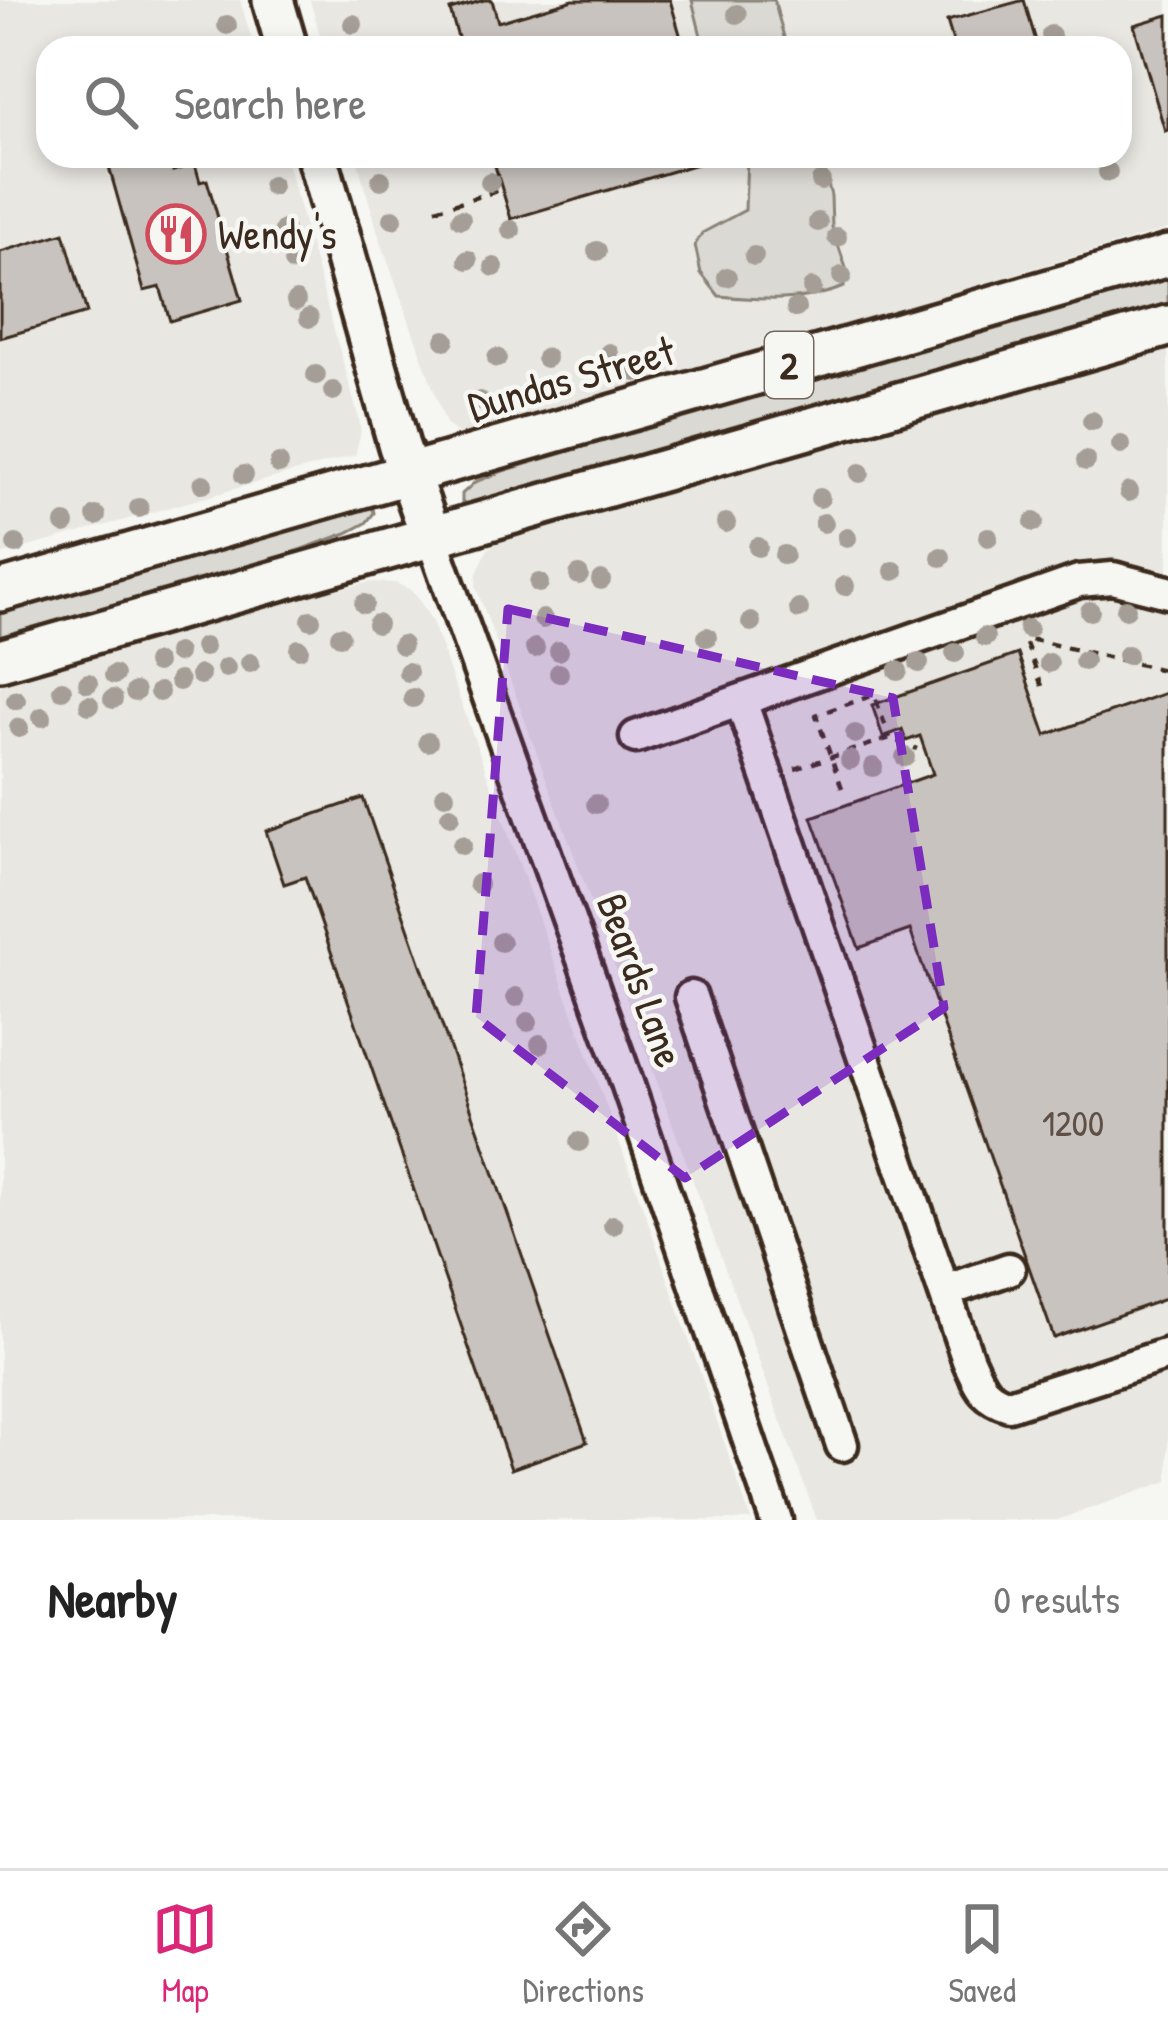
<!DOCTYPE html>
<style>
body{margin:0;font-family:"Patrick Hand",sans-serif;background:#f2f2f2;color:#222}
.list{margin:0;padding:0;list-style:none}
h2{display:flex;justify-content:space-between;align-items:center;height:156px;margin:0;padding:0 48px;font-size:51px}
h2 small{font-size:39px;font-weight:400;color:#767676}
.icon{flex:none;width:66px;height:66px;fill:none;stroke:currentColor;stroke-width:2;stroke-linecap:round;stroke-linejoin:round}
.map{position:relative;flex:none;width:1168px;height:1520px;overflow:hidden}
.search{position:absolute;background:#fff;box-shadow:0 6px 18px #0003;left:36px;right:36px;top:36px;height:132px;display:flex;align-items:center;gap:30px;box-sizing:border-box;padding:0 42px;border-radius:36px;color:#767676;font-size:45px}
.sheet{height:348px;background:#fff}
nav{display:flex;justify-content:space-around;align-items:center;box-sizing:border-box;height:168px;border-top:3px solid #e0e0e0;background:#fff;font-size:33px;color:#767676}
nav a{display:grid;justify-items:center;gap:6px}
nav .on{color:#db2777}
.map>svg:first-child{display:block}
.built{fill:#e8e7e2}
.green{fill:#dad9d3;stroke:#8a8278;stroke-width:3}
.building{fill:#c8c3be;stroke:#3b2a1e;stroke-width:3}
.lines{fill:none;stroke-linecap:round;stroke-linejoin:round}
.minor-casing{stroke:#3b2a1e;stroke-width:39}
.major-casing{stroke:#3b2a1e;stroke-width:48}
.path{stroke:#3b2a1e;stroke-width:4.5;stroke-dasharray:9 9;stroke-linecap:butt}
.minor{stroke:#f6f6f2;stroke-width:30}
.major{stroke:#f6f6f2;stroke-width:39}
.tree{fill:#a59e96}
.marked{fill:#7b2cbf;fill-opacity:0.2;stroke:#7b2cbf;stroke-width:9;stroke-dasharray:24 15;stroke-linejoin:round}
.labels{text-anchor:middle;stroke-width:9;stroke-linejoin:round;paint-order:stroke}
.number-label{font-size:36px;fill:#5e5046}
.shield{fill:#f6f6f2;stroke:#73675e;stroke-width:3}
.shield-label{font-size:39px;font-weight:bold;fill:#3b2a1e}
.poi-label{font-size:42px;fill:#3b2a1e;stroke:#f6f6f2;text-anchor:start}
.street-label{font-size:42px;fill:#3b2a1e;stroke:#f6f6f2}
</style>
<div class="map">
<svg width="1168" height="1520" viewBox="0 0 1168 1520">
<rect width="100%" height="100%" fill="#f6f6f2"/>
<filter id="ink" filterUnits="userSpaceOnUse"><feTurbulence type="fractalNoise" baseFrequency=".00833" numOctaves="2"/><feDisplacementMap in="SourceGraphic" scale="24" xChannelSelector="R" yChannelSelector="G"/><feConvolveMatrix kernelMatrix="1 2 1 2 8 2 1 2 1" color-interpolation-filters="sRGB"/></filter>
<g filter="url(#ink)">
<g class="built">
<path d="M0 0H240L254 48H48V156H285L359 419 361 431 355 455 0 555Z"/>
<path d="M310 0H1168V229L481 431 457 433 446 424 379 236 356 156H1120V48H324Z"/>
<path d="M1168 350V1481L1057 1520H817L476 587 477 573 488 549 516 529Z"/>
<path d="M372 582 395 583 409 589 417 597 431 619 651 1230 751 1520H0V683L329 591Z"/>
</g>
<g class="green">
<path d="M692 0H774L787 48H704Z"/>
<path d="M747 156H821L831 196 832 227 847 271 844 287C805 303 761 300 719 296L701 273 695 245 702 233 745 210Z"/>
<path d="M1168 272V307L521 495 474 506 462 502V494L475 482 503 471Z"/>
<path d="M358 504 373 509 374 513 366 523 347 533 185 591 0 643V606Z"/>
</g>
<g class="building">
<path d="M484 0H492L498 22 573 0H670L684 48H461L450 10Z"/>
<path d="M1024 0 1038 48H955L947 21Z"/>
<path d="M1168 15V130L1165 131 1134 25Z"/>
<path d="M120 156H169L173 171 195 164 200 182 207 180 242 300 170 321 160 287 144 291 107 160Z"/>
<path d="M492 156H716L717 158 511 219Z"/>
<path d="M64 233 87 313 0 338V252Z"/>
<path d="M1018 654 1046 735 1168 692V1298L1054 1338 910 930 859 948 812 817 933 774 920 736 906 741 902 730 883 737 872 705Z"/>
<path d="M363 798 587 1442 511 1469 305 877 284 884 266 831Z"/>
</g>
<g class="lines">
<defs>
<g id="minor">
<path d="M431 536 621 1065 776 1520"/>
<path d="M741 701 968 1360C980 1385 981 1396 1009 1405L1168 1354"/>
<path d="M636 737 1079 581 1113 578 1168 592"/>
<path d="M691 997 842 1445"/>
<path d="M946 1291 1009 1269"/>
</g>
<g id="major">
<path d="M273 0 287 48"/>
<path d="M317 156 399 446 431 536"/>
<path d="M0 591 1168 256"/>
<path d="M0 660 1168 326"/>
</g>
</defs>
<use href="#minor" class="minor-casing"/>
<use href="#major" class="major-casing"/>
<g class="path">
<path d="M436 209 497 191"/>
<path d="M1042 686 1025 641 1034 640 1168 671"/>
<path d="M795 769 890 738 917 749"/>
<path d="M842 788 816 715 874 695 890 738"/>
</g>
<use href="#minor" class="minor"/>
<use href="#major" class="major"/>
</g>
<g class="tree">
<circle cx="737" cy="14" r="10"/>
<circle cx="353" cy="24" r="10"/>
<circle cx="227" cy="25" r="10"/>
<circle cx="1051" cy="35" r="10"/>
<circle cx="1108" cy="172" r="10"/>
<circle cx="381" cy="180" r="10"/>
<circle cx="821" cy="181" r="10"/>
<circle cx="490" cy="182" r="10"/>
<circle cx="272" cy="186" r="10"/>
<circle cx="393" cy="219" r="10"/>
<circle cx="461" cy="219" r="10"/>
<circle cx="818" cy="222" r="10"/>
<circle cx="284" cy="230" r="10"/>
<circle cx="511" cy="230" r="10"/>
<circle cx="837" cy="237" r="10"/>
<circle cx="597" cy="251" r="10"/>
<circle cx="754" cy="256" r="10"/>
<circle cx="468" cy="260" r="10"/>
<circle cx="293" cy="262" r="10"/>
<circle cx="494" cy="267" r="10"/>
<circle cx="842" cy="276" r="10"/>
<circle cx="727" cy="277" r="10"/>
<circle cx="812" cy="288" r="10"/>
<circle cx="296" cy="301" r="10"/>
<circle cx="796" cy="308" r="10"/>
<circle cx="309" cy="318" r="10"/>
<circle cx="445" cy="340" r="10"/>
<circle cx="609" cy="353" r="10"/>
<circle cx="497" cy="358" r="10"/>
<circle cx="546" cy="358" r="10"/>
<circle cx="636" cy="372" r="10"/>
<circle cx="316" cy="375" r="10"/>
<circle cx="333" cy="391" r="10"/>
<circle cx="480" cy="401" r="10"/>
<circle cx="1092" cy="421" r="10"/>
<circle cx="1121" cy="445" r="10"/>
<circle cx="1086" cy="461" r="10"/>
<circle cx="279" cy="464" r="10"/>
<circle cx="860" cy="473" r="10"/>
<circle cx="244" cy="475" r="10"/>
<circle cx="203" cy="484" r="10"/>
<circle cx="1129" cy="492" r="10"/>
<circle cx="820" cy="498" r="10"/>
<circle cx="139" cy="508" r="10"/>
<circle cx="96" cy="516" r="10"/>
<circle cx="1034" cy="522" r="10"/>
<circle cx="726" cy="523" r="10"/>
<circle cx="824" cy="523" r="10"/>
<circle cx="65" cy="524" r="10"/>
<circle cx="988" cy="537" r="10"/>
<circle cx="847" cy="538" r="10"/>
<circle cx="16" cy="544" r="10"/>
<circle cx="758" cy="547" r="10"/>
<circle cx="784" cy="555" r="10"/>
<circle cx="941" cy="557" r="10"/>
<circle cx="894" cy="571" r="10"/>
<circle cx="579" cy="575" r="10"/>
<circle cx="601" cy="580" r="10"/>
<circle cx="539" cy="583" r="10"/>
<circle cx="845" cy="586" r="10"/>
<circle cx="364" cy="604" r="10"/>
<circle cx="799" cy="609" r="10"/>
<circle cx="1126" cy="609" r="10"/>
<circle cx="1090" cy="611" r="10"/>
<circle cx="543" cy="619" r="10"/>
<circle cx="311" cy="620" r="10"/>
<circle cx="751" cy="622" r="10"/>
<circle cx="377" cy="624" r="10"/>
<circle cx="1028" cy="629" r="10"/>
<circle cx="340" cy="636" r="10"/>
<circle cx="707" cy="637" r="10"/>
<circle cx="985" cy="637" r="10"/>
<circle cx="402" cy="645" r="10"/>
<circle cx="204" cy="647" r="10"/>
<circle cx="535" cy="648" r="10"/>
<circle cx="299" cy="649" r="10"/>
<circle cx="559" cy="651" r="10"/>
<circle cx="177" cy="653" r="10"/>
<circle cx="955" cy="653" r="10"/>
<circle cx="1127" cy="655" r="10"/>
<circle cx="1084" cy="661" r="10"/>
<circle cx="156" cy="663" r="10"/>
<circle cx="250" cy="663" r="10"/>
<circle cx="919" cy="663" r="10"/>
<circle cx="1049" cy="663" r="10"/>
<circle cx="226" cy="668" r="10"/>
<circle cx="898" cy="671" r="10"/>
<circle cx="408" cy="672" r="10"/>
<circle cx="559" cy="673" r="10"/>
<circle cx="114" cy="675" r="10"/>
<circle cx="200" cy="675" r="10"/>
<circle cx="179" cy="681" r="10"/>
<circle cx="88" cy="683" r="10"/>
<circle cx="62" cy="690" r="10"/>
<circle cx="135" cy="692" r="10"/>
<circle cx="159" cy="692" r="10"/>
<circle cx="413" cy="698" r="10"/>
<circle cx="113" cy="699" r="10"/>
<circle cx="16" cy="700" r="10"/>
<circle cx="89" cy="705" r="10"/>
<circle cx="42" cy="717" r="10"/>
<circle cx="19" cy="728" r="10"/>
<circle cx="855" cy="734" r="10"/>
<circle cx="428" cy="742" r="10"/>
<circle cx="905" cy="757" r="10"/>
<circle cx="850" cy="760" r="10"/>
<circle cx="873" cy="767" r="10"/>
<circle cx="445" cy="795" r="10"/>
<circle cx="596" cy="804" r="10"/>
<circle cx="450" cy="816" r="10"/>
<circle cx="462" cy="845" r="10"/>
<circle cx="478" cy="884" r="10"/>
<circle cx="501" cy="942" r="10"/>
<circle cx="516" cy="997" r="10"/>
<circle cx="528" cy="1022" r="10"/>
<circle cx="540" cy="1044" r="10"/>
<circle cx="579" cy="1142" r="10"/>
<circle cx="613" cy="1225" r="10"/>
</g>
</g>
<path class="marked" d="M508 609 893 698 944 1008 685 1178 476 1017Z"/>
<defs>
<symbol id="restaurant-ring" viewBox="-11 -11 22 22"><circle r="9.5" fill="#f6f6f2" stroke="#d1495b" stroke-width="1.5"/><path d="M-5-6h1v4h1v-4h1v4h1v-4h1v5L-1.5 .5V6h-2V.5L-5-1ZM5-6V6H3V1.5H1.5Q1.5-4 5-6Z" fill="#d1495b"/></symbol>
</defs>
<g fill-rule="evenodd">
<use href="#restaurant-ring" x="143" y="201" width="66" height="66"/>
</g>
<g class="labels">
<g class="number-label">
<text x="1073" y="1136">1200</text>
</g>
<rect class="shield" x="765" y="332" width="48" height="66" rx="9"/>
<g class="shield-label">
<text x="789" y="379">2</text>
</g>
<g class="poi-label">
<text x="218" y="249">Wendy's</text>
</g>
<g class="street-label">
<text transform="translate(571 378) rotate(-16)" y="15">Dundas Street</text>
<text transform="translate(641 980) rotate(70)" y="15">Beards Lane</text>
</g>
</g>
</svg>
<div class="search"><svg class="icon" aria-label="search" viewBox="0 0 24 24"><circle cx="10" cy="10" r="6"/><path d="M15 15l6 6"/></svg>Search here</div>
</div>
<section class="sheet">
<h2>Nearby<small>0 results</small></h2>
<ul class="list">
</ul>
</section>
<nav>
<a class="on"><svg class="icon" aria-label="map" viewBox="0 0 24 24"><path d="M3 6l6-2 6 2 6-2v14l-6 2-6-2-6 2zM9 4v14M15 6v14"/></svg>Map</a>
<a><svg class="icon" aria-label="directions" viewBox="0 0 24 24"><path d="M12 3l9 9-9 9-9-9zM9 14v-3h6M13 9l2 2-2 2"/></svg>Directions</a>
<a><svg class="icon" aria-label="saved" viewBox="0 0 24 24"><path d="M7 4h10v16l-5-4-5 4z"/></svg>Saved</a>
</nav>
